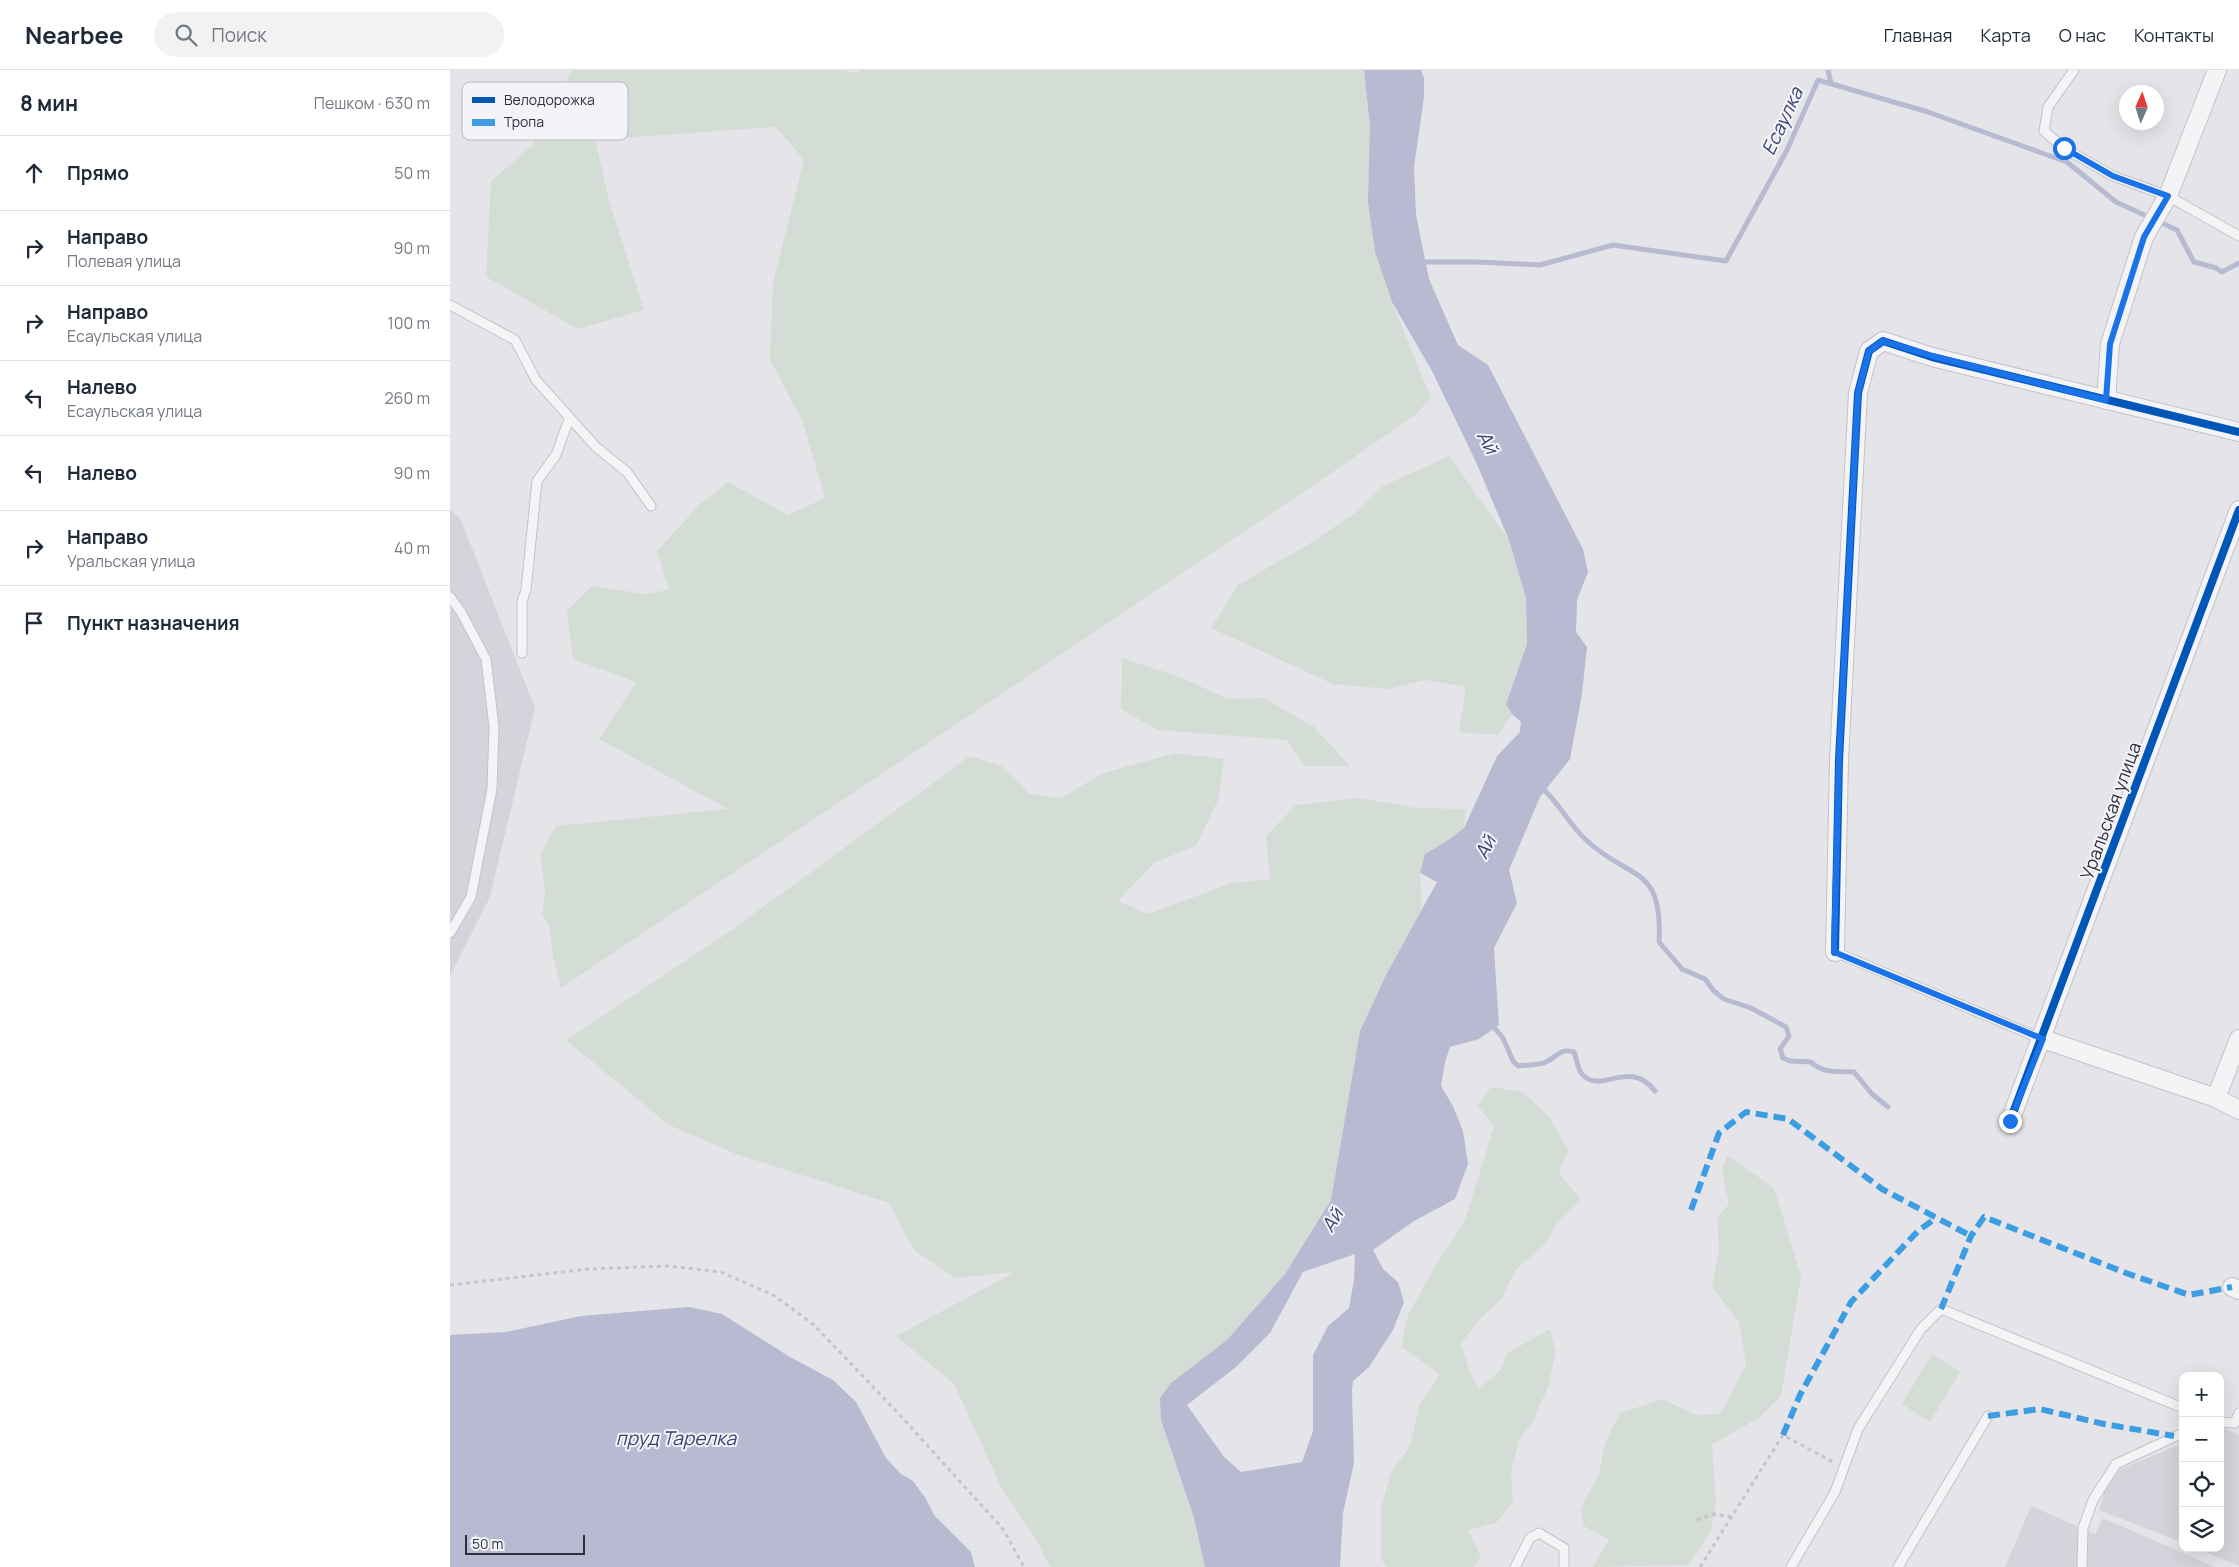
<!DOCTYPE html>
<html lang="ru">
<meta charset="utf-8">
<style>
body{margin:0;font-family:Manrope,sans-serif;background:#f2f2f3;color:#1f2937}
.controls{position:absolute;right:15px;bottom:15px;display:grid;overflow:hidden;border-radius:10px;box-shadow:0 5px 20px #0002}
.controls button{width:45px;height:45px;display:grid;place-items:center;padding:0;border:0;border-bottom:1px solid #e0e1e3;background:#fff;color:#1f2937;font:25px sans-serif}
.compass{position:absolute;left:1669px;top:15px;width:45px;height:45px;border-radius:50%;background:#fff;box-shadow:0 5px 20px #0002;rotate:3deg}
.scale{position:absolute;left:15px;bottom:12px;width:120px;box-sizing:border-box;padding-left:5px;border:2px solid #2d2e41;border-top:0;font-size:14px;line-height:18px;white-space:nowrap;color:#2d2e41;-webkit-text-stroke:4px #f4f4f8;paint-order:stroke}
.stop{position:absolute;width:15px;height:15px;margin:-11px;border:4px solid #1a73e8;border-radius:50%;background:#fff}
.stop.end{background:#1a73e8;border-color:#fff;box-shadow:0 1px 5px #0008}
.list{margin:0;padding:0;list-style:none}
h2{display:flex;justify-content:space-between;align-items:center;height:65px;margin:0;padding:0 20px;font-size:21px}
h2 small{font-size:16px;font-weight:400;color:#747a83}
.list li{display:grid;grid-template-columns:32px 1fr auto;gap:15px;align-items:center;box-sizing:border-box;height:75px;padding:0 20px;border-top:1px solid #e0e1e3}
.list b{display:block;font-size:19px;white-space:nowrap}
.list p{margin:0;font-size:16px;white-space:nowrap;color:#747a83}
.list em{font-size:16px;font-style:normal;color:#747a83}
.icon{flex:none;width:28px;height:28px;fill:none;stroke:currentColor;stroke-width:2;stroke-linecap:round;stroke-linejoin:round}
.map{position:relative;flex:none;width:1789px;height:1497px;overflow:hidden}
header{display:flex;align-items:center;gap:30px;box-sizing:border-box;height:70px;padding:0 25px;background:#fff;border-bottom:1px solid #e0e1e3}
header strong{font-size:24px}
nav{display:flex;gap:28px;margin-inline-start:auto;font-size:18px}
.search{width:350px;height:45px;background:#f2f2f3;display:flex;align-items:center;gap:12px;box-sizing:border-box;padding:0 18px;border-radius:28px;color:#747a83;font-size:19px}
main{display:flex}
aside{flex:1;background:#fff}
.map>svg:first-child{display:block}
.built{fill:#d4d4dc}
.green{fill:#d4dcd6}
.water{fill:#b7bad1;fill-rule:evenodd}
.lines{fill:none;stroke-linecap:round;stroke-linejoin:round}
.stream{stroke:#b7bad1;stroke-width:5}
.service-casing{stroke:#c3c3c7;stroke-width:11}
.minor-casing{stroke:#c3c3c7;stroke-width:20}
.path{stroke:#c4c4c9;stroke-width:3;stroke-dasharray:4 4;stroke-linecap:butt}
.service{stroke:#f4f4f6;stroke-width:9}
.minor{stroke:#f4f4f6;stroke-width:18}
.quiet{stroke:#3d9de3;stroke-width:6;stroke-dasharray:12 6;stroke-linecap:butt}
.cycleway-casing{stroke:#f4f4f8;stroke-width:11}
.cycleway{stroke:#0057b8;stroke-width:8}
.route{stroke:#1a73e8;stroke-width:6}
.labels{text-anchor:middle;stroke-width:4;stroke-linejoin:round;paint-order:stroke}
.street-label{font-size:18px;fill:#2d2e41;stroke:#f4f4f8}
.water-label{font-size:19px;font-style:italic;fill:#3b4172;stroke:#f4f4f8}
.key{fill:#f4f4f8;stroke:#b8b9c1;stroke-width:1}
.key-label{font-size:14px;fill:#2d2e41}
</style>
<header>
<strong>Nearbee</strong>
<div class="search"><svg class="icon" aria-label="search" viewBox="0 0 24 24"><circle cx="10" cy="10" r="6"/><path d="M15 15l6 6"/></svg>Поиск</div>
<nav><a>Главная</a><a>Карта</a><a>О нас</a><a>Контакты</a></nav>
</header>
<main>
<aside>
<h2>8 мин<small>Пешком · 630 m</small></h2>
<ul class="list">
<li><svg class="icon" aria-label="ahead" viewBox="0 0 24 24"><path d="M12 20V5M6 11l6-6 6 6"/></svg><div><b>Прямо</b></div><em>50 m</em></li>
<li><svg class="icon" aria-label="right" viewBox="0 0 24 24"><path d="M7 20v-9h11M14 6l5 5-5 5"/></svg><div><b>Направо</b><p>Полевая улица</p></div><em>90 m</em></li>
<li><svg class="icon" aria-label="right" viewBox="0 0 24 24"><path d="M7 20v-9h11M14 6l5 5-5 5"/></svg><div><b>Направо</b><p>Есаульская улица</p></div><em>100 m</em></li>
<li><svg class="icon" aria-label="left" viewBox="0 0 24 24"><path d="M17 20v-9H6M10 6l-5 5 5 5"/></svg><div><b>Налево</b><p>Есаульская улица</p></div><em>260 m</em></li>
<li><svg class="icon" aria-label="left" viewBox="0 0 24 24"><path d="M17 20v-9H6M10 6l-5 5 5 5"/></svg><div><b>Налево</b></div><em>90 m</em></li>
<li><svg class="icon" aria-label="right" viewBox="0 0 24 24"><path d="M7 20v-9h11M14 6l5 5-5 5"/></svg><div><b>Направо</b><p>Уральская улица</p></div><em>40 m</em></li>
<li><svg class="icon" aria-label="arrive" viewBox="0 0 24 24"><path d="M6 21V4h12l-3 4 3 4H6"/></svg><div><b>Пункт назначения</b></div></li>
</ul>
</aside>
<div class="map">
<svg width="1789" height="1497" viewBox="0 0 1789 1497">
<rect width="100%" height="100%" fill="#e5e5e9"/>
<g class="built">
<path d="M0 439 11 450 85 638 40 827 0 906Z"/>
<path d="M1771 1356 1789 1365V1496L1745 1478H1770Z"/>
<path d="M1733 1373V1473L1649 1440 1654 1422 1668 1400Z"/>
<path d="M1581 1436 1645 1464 1653 1448 1765 1497H1555Z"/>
</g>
<g class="green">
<path d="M122 0H389L407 3 410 0H914L920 57 925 182 942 232 981 328 965 345 854 422 111 918 103 885 99 855 92 845 95 820 90 784 106 756 278 739 149 669 186 612 123 589 117 541 142 516 194 524 219 520 207 481 250 434 278 412 338 445 375 428 353 353 320 289 323 212 354 90 326 57 145 70 160 134 194 240 128 259 36 207 41 111 83 75Z"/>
<path d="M999 386 1059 470 1076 528 1077 574 1056 634 1062 644 1048 665 1009 662 1016 617 975 610 939 619 883 614 761 558 788 515 859 474 908 441 933 416Z"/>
<path d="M672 588 730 607 778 629 814 628 863 656 900 696H854L837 670 707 660 671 639Z"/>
<path d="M726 683 774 689 768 730 746 776 704 793 668 831 698 844 782 813 820 809 816 766 846 735 910 728 966 738 1016 739 1014 758 997 771 975 784 970 803 972 841 936 905 910 961 881 1130 835 1204 777 1270 721 1313 711 1328V1350L744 1448 755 1497H600L588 1473 552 1419 504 1314 446 1266 565 1202 505 1208 464 1180 439 1133 286 1084 219 1055 116 970 282 860 520 686 551 696 580 724 611 728 653 703Z"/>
<path d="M1041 1017 1073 1022 1099 1047 1118 1080 1109 1103 1131 1130 1107 1154 1095 1174 1065 1200 1053 1227 1031 1248 1011 1273 1020 1303 1029 1319 1051 1300 1057 1283 1100 1259 1106 1281 1098 1317 1082 1353 1069 1370 1061 1401 1063 1431 1046 1453 1018 1460 1031 1486 1023 1497H937L931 1489V1438L941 1402 960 1376 970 1334 990 1304 951 1277 958 1245 987 1193 1014 1153 1044 1057 1028 1036Z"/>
<path d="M1277 1085 1324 1118 1351 1206 1331 1326 1310 1347 1262 1375 1266 1434 1260 1463 1237 1495 1143 1497 1159 1470 1134 1456 1131 1440 1135 1429 1149 1405 1155 1373 1170 1343 1213 1329 1246 1345 1270 1344 1296 1295 1289 1252 1262 1217 1269 1180 1267 1149 1279 1134 1272 1102Z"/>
<path d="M1482 1284 1510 1302 1480 1352 1452 1334Z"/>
</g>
<g class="water">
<path d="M914 0H971L974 8V27L964 97 966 145 979 209 1008 275 1038 295 1133 479 1138 502 1127 530 1126 562 1137 577 1132 624 1120 689 1090 727 1059 800 1067 833 1044 878 1049 955 1029 969 1000 977 995 992 991 1016 1003 1036 1013 1061 1018 1094 1005 1129 964 1151 923 1180 933 1199 948 1212 954 1232 943 1260 919 1297 903 1311 902 1321 904 1393 893 1443 890 1497H755L744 1448 711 1350 710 1328 721 1313 777 1270 835 1204 881 1130 910 961 936 905 987 812 970 803 975 784 997 771 1014 758 1047 686 1070 662 1071 652 1062 644 1056 634 1077 574 1076 528 1059 470 1026 392 982 301 942 232 925 182 918 132 920 57ZM905 1184 904 1210 899 1238 878 1256 863 1285V1361L852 1392 791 1402 774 1387 737 1335 786 1297 820 1263 853 1202Z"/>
<path d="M239 1237 272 1244 340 1287 383 1310 406 1332 436 1388 451 1404 463 1411 476 1429 484 1445 521 1482 525 1497H0V1265L56 1262 131 1246Z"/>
</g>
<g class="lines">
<g class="stream">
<path d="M1378 0 1381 13"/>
<path d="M970 192H1027L1090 195 1163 175 1276 191 1337 80 1368 10 1478 42 1617 92 1666 132 1727 160 1744 192 1766 198 1772 202 1789 193"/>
<path d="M1090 716C1108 731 1118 753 1135 769 1180 812 1213 793 1209 872L1232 899 1255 909 1264 921 1274 929 1301 938 1336 957 1339 966 1330 979 1333 988 1340 991 1361 992C1373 1004 1389 1001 1404 1002L1422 1024 1438 1037"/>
<path d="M1042 955 1053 968 1063 991 1068 996C1077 994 1088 996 1096 992 1107 987 1111 977 1124 982 1127 989 1127 998 1132 1004 1151 1026 1179 987 1205 1021"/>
</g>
<defs>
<g id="service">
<path d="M1624 0 1598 37 1594 61 1614 78 1663 106 1718 126 1789 166"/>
<path d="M0 235 65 270 86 310 146 377 177 402 201 436"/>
<path d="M0 527 11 542 36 589 44 657 42 719 21 827 0 863"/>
<path d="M72 583V531L76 520 87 411 106 385 119 349"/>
<path d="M1385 882 1592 969"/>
<path d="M1770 1352 1785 1353 1789 1343"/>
<path d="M1065 1497 1080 1468 1089 1463 1114 1478V1497"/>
<path d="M1341 1497 1385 1422 1408 1359 1471 1259 1491 1239 1733 1338"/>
<path d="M1448 1497 1538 1346"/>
<path d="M1632 1497 1633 1458 1643 1430 1666 1394 1733 1363"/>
</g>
<g id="minor">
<path d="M1656 330 1660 274 1694 167 1718 126 1767 0"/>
<path d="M1385 882 1389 690 1408 323 1419 281 1433 271 1482 287 1789 362"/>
<path d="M1593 969 1766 1028 1789 1040"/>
<path d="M1766 1028 1789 969"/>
<path d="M1560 1051 1789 440"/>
<path d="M1782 1217 1789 1220"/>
</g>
</defs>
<use href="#service" class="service-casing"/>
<use href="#minor" class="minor-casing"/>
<g class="path">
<path d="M0 1215 138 1199 219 1196 271 1202 325 1226 364 1255 447 1342 553 1459 574 1497"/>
<path d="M1247 1450 1263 1444 1281 1447"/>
<path d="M1250 1497 1333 1365 1385 1393"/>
</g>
<use href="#service" class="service"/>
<use href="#minor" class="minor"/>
<g class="quiet">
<path d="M1241 1140 1269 1063 1296 1042 1338 1049 1432 1119 1521 1166"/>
<path d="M1491 1239 1521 1166 1534 1147 1676 1203 1739 1225 1782 1217"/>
<path d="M1538 1346 1590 1339 1654 1354 1724 1366"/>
<path d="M1333 1365 1350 1325 1401 1232 1468 1161 1486 1148"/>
</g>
<defs>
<g id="cycleway">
<path d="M1385 882 1389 690 1408 323 1419 281 1433 271 1482 287 1789 362"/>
<path d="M1560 1051 1789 440"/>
</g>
</defs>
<use href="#cycleway" class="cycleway-casing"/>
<use href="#cycleway" class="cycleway"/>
</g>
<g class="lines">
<path class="route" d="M1560 1051 1593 969 1384 882 1389 690 1408 323 1419 281 1433 271 1482 286 1656 330 1660 274 1694 167 1718 126 1663 106 1614 78"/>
</g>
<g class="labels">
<g class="street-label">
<text transform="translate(1661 741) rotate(-70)" y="6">Уральская улица</text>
</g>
<g class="water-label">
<text transform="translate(1332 51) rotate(-65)" y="7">Есаулка</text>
<text transform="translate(1038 372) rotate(62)" y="7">Ай</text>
<text transform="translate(1035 777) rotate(-63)" y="7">Ай</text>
<text transform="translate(882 1150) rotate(-59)" y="7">Ай</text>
<text x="226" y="1375">пруд Тарелка</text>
</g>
</g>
<rect x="12" y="12" width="166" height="58" rx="8" class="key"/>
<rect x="22" y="27" width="23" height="6" fill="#0057b8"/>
<rect x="22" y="49" width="23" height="7" fill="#3d9de3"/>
<g class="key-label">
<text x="54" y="35">Велодорожка</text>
<text x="54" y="57">Тропа</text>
</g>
</svg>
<div class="controls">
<button>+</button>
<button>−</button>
<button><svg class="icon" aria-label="locate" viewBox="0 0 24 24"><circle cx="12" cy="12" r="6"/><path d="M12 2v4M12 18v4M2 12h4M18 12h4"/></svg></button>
<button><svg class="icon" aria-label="layers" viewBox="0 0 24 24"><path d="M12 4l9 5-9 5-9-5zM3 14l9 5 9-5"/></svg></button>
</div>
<svg class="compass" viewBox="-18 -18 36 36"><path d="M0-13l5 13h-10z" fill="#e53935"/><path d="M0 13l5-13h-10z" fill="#747a83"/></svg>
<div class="scale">50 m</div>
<div class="stop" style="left:1614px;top:78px"></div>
<div class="stop end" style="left:1560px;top:1051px"></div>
</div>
</main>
